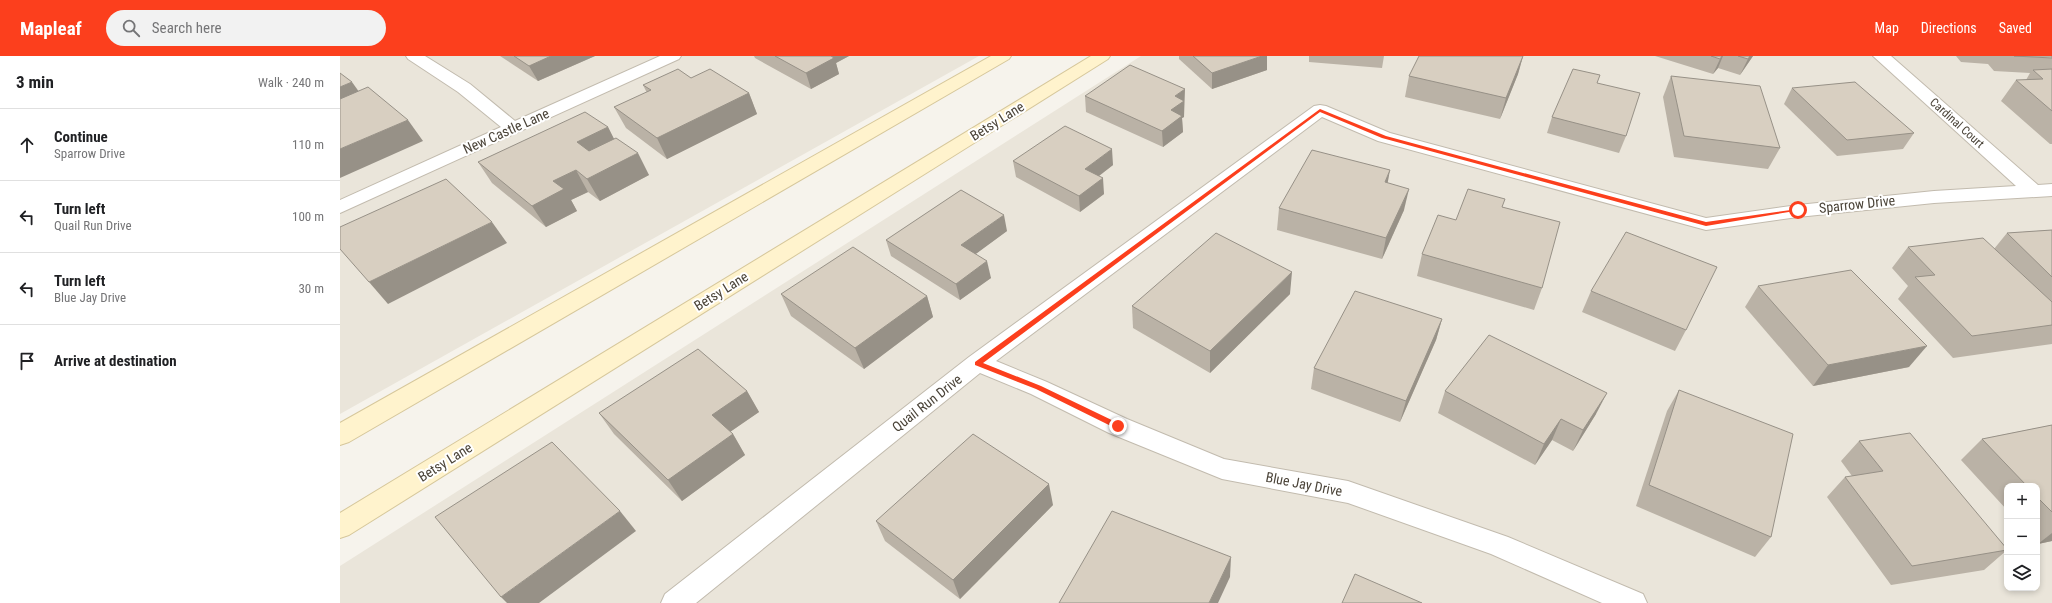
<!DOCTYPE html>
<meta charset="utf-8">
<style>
body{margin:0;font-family:"Roboto Condensed",sans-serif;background:#f2f2f2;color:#202124}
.controls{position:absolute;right:12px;bottom:12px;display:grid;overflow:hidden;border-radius:8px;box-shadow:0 2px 6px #0003}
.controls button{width:36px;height:36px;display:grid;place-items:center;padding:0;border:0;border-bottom:1px solid #e0e0e0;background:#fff;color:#202124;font:20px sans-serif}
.stop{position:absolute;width:12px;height:12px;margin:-9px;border:3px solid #fc3f1d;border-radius:50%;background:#fff}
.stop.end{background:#fc3f1d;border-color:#fff;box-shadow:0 1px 4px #0008}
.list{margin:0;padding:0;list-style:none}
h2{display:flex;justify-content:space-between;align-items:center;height:52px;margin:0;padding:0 16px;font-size:17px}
h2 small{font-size:13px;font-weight:400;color:#757577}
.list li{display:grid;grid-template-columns:26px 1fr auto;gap:12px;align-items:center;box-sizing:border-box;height:72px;padding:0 16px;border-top:1px solid #e0e0e0}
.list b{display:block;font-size:15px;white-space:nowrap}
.list p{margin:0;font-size:13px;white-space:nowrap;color:#757577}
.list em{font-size:13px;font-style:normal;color:#757577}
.icon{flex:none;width:22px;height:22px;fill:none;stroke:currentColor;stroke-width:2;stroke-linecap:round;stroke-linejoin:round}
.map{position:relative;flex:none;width:1712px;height:547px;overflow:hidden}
header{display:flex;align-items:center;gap:24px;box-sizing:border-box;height:56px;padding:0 20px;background:#fc3f1d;color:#fff}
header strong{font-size:19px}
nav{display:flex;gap:22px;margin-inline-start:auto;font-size:14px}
.search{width:280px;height:36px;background:#f2f2f2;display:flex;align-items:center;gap:10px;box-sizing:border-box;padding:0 14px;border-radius:22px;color:#757577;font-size:15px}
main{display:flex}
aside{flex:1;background:#fff}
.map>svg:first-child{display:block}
.residential{fill:#eae5da;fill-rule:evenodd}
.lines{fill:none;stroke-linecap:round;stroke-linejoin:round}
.street-casing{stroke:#c2bbae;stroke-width:2}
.secondary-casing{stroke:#d6c79b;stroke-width:2}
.street{fill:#fff;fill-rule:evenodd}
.secondary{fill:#fff3cd;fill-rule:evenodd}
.wall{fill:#bab2a6}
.shaded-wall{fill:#979187}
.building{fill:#d8cfc1;stroke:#979187}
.route{fill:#fc3f1d}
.labels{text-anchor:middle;stroke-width:4;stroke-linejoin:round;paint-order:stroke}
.far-street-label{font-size:12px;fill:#4b4439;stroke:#fff}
.street-label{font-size:14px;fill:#4b4439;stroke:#fff}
</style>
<header>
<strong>Mapleaf</strong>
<div class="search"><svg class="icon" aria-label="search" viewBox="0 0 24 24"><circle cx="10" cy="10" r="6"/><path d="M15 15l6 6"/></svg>Search here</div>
<nav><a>Map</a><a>Directions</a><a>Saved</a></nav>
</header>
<main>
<aside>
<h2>3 min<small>Walk · 240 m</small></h2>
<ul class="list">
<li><svg class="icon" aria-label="ahead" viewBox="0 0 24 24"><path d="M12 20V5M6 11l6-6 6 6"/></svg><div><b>Continue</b><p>Sparrow Drive</p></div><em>110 m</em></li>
<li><svg class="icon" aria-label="left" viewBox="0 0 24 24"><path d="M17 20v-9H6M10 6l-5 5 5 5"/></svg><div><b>Turn left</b><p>Quail Run Drive</p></div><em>100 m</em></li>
<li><svg class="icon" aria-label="left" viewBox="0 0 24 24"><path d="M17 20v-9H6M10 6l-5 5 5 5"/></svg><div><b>Turn left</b><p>Blue Jay Drive</p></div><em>30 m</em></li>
<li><svg class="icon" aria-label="arrive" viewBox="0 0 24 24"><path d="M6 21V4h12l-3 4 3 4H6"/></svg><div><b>Arrive at destination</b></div></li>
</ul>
</aside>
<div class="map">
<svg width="1712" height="547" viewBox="0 0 1712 547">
<rect width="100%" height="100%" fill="#f6f3ec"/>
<g class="residential">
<path d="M0 0H639L0 358Z"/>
<path d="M801 0H1712V547H0V510ZM1667 430H1697V532H1667Z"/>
</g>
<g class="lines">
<defs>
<g id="street">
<path d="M66 0H85L130 28 175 65 320 0H341L339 3 0 157V144L161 71 118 36 68 3Z"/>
<path d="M1533 0H1551L1698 129 1712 128V140L1594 147 1458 161 1366 174 1038 85 982 61 656 305 707 326 787 363 884 403 1008 425 1168 481 1303 538 1307 547H1262L1151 498 1008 447 882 423 769 377 691 338 640 317 356 547H321L325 538 629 301 974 50 980 49 986 50 1050 77 1366 162 1458 149 1594 135 1676 130Z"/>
</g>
<g id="secondary">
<path d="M651 0H671L669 3 9 386 0 389V367Z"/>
<path d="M751 0H770L768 3 9 479 0 482V457Z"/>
</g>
</defs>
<use href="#street" class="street-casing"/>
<use href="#secondary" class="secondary-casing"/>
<use href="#street" class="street"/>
<use href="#secondary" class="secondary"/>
</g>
<g class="wall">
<path d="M160 0H255L198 25Z"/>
<path d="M414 0H509L496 7 499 18 471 33 415 2Z"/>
<path d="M839 0H927V14L872 33 839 3Z"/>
<path d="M969 0H1044L1042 12 969 6Z"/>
<path d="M1183 0 1178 18 1160 63 1065 41 1069 20Z"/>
<path d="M1315 0H1413L1400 19 1378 12 1373 18Z"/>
<path d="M1616 0H1712V88H1710L1661 45 1676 24H1686L1690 17 1654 15 1648 8 1621 6Z"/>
<path d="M1331 20 1440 92 1428 113 1334 101 1323 41Z"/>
<path d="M351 22 409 37 417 58 327 103 286 72 274 51 307 37 303 29Z"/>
<path d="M1257 27 1286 80 1279 97 1207 77 1212 61Z"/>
<path d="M1452 32 1574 77 1563 93 1497 100 1444 48Z"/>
<path d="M745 40 845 49H844V61L842 62 843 76 823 91 746 56Z"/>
<path d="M268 71 274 83 309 119 260 145 248 136 231 144 237 155 206 171 152 127 138 106Z"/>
<path d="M673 105 773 109 759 120 764 138 740 156 676 121Z"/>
<path d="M1163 151 1202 232 1194 254 1077 220 1082 198 1116 164Z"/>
<path d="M939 152 1064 154 1042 203 937 174Z"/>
<path d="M1712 174V288L1613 302 1558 243 1568 230 1552 212 1568 191 1654 193 1667 177Z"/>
<path d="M667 175 635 198 651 222 620 244 551 200 546 184Z"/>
<path d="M1418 230 1569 311 1473 330 1405 251Z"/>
<path d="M1251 235 1346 274 1335 295 1242 256Z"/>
<path d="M441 238 587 240 593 261 524 313 451 260Z"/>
<path d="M950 238 870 317 793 272 792 250Z"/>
<path d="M1102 263 1096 284 1060 366 971 333 974 312Z"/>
<path d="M1339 334 1431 481 1415 501 1296 450 1327 355Z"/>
<path d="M407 335 419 356 390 376 393 378 405 399 342 445 274 378 259 357Z"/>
<path d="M1105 335 1256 358 1233 395 1212 384 1195 409 1098 357Z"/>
<path d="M1712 369V485L1698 488 1697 486V430H1667V454L1621 404 1642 383Z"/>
<path d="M1519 385 1667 493V494L1644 514 1551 529 1487 441 1505 421 1512 420 1501 405Z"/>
<path d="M713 449 620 543 545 485 536 465Z"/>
</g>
<g class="shaded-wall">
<path d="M211 0H255L198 25 189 10Z"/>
<path d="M484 0H509L496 7 499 18 471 33 466 17Z"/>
<path d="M922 0H927V14L872 33V17Z"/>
<path d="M1183 0 1178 18 1160 63 1166 42Z"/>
<path d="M1382 0H1383L1378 12 1373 18 1380 3Z"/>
<path d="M1410 0H1413L1400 19 1408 3Z"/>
<path d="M12 26 27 47 0 59V31Z"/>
<path d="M845 33 844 61 842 62 843 76 823 91 822 75 831 54 835 40Z"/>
<path d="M409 37 417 58 327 103 317 82Z"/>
<path d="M68 64 83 85 0 122V93Z"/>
<path d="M268 71 279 93 249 108 237 86Z"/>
<path d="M772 93 773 109 747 129 745 113Z"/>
<path d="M298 97 309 119 260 145 247 123Z"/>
<path d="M236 114 248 136 231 144 237 155 206 171 192 150 213 125Z"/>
<path d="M1050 114 1046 136 1045 126Z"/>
<path d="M763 122 764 138 740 156 739 140Z"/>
<path d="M1069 133 1064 154 1042 203 1046 182Z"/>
<path d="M664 159 667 175 625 206 621 189Z"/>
<path d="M152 166 167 187 48 248 29 226Z"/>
<path d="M647 205 651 222 620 244 616 228Z"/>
<path d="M952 216 950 238 870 317V295Z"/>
<path d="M587 240 593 261 524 313 515 292Z"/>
<path d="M1102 263 1096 284 1060 366 1066 345Z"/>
<path d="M1587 290 1569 311 1473 330 1488 309Z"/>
<path d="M407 335 419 356 384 380 372 359Z"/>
<path d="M1267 337 1256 358 1233 395 1243 374Z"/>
<path d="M1221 363 1212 384 1195 409 1204 388Z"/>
<path d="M393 378 405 399 342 445 328 424Z"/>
<path d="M709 428 713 449 620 543 613 524Z"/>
<path d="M280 455 296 475 199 547H167L161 541Z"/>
<path d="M1712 477V485L1698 488Z"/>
<path d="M891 501 890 521 878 547H869Z"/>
</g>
<g class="building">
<path d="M174 0H211L189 10Z"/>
<path d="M435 0H491L494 2 466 17Z"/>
<path d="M853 0H922L872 17Z"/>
<path d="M1079 0H1183L1166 42 1069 20Z"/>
<path d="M1371 0H1382L1380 3Z"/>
<path d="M1398 0H1410L1408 3Z"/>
<path d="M1674 0H1712V2Z"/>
<path d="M790 9 845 33 835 40 844 45 831 54 842 60 822 75 745 40Z"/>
<path d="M338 13 351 22 370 13 409 37 317 82 274 51 311 34 303 29Z"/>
<path d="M1233 13 1260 19 1257 27 1300 37 1286 80 1212 61Z"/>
<path d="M1712 13V55L1676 24 1703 23 1693 14Z"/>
<path d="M0 17 12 26 0 31Z"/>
<path d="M1331 20 1420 30 1440 92 1344 80Z"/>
<path d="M1515 26 1574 77 1507 84 1452 32Z"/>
<path d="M28 31 68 64 0 93V43Z"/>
<path d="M245 56 268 71 237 86 249 95 276 82 298 97 247 123 236 114 213 125 224 133 192 150 138 106Z"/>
<path d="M725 70 772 93 745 113 763 122 739 140 673 105Z"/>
<path d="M972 94 1050 114 1045 126 1069 133 1046 182 939 152Z"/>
<path d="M106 123 152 166 29 226 0 193V171Z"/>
<path d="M1128 133 1165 143 1162 151 1220 166 1202 232 1082 198 1098 159 1116 164Z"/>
<path d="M621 134 664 159 621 189 647 205 616 228 546 184Z"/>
<path d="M1712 174V221L1667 177Z"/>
<path d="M1286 176 1377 211 1346 274 1251 235Z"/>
<path d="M876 177 952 216 870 295 792 250Z"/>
<path d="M1643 182 1712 246V269L1632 280 1575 221 1595 219 1568 191Z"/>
<path d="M513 191 587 240 515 292 441 238Z"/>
<path d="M1511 214 1587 290 1488 309 1418 230Z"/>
<path d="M1015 235 1102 263 1066 345 974 312Z"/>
<path d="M1149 279 1267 337 1243 374 1221 363 1204 388 1105 335Z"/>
<path d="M358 293 407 335 372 359 393 378 328 424 259 357Z"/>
<path d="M1339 334 1453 378 1431 481 1309 429Z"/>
<path d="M1712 369V456L1697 441V430H1687L1642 383Z"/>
<path d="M1570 377 1667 493V494L1572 510 1505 421 1543 415 1519 385Z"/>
<path d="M633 378 709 428 613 524 536 465Z"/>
<path d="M212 386 280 455 161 541 95 461Z"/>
<path d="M772 455 891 501 869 547H719Z"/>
<path d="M1015 518 1082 547H1002Z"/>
</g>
<path class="route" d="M980 53 1046 80 1366 166 1458 153 1461 154 1366 170 1042 82 980 56 643 307 701 330 780 368V372H775L696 333 635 309V306Z"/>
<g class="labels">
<g class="far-street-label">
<text transform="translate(1617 67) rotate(42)" y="4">Cardinal Court</text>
</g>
<g class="street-label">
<text transform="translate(657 65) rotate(-32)" y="5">Betsy Lane</text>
<text transform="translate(166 75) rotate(-24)" y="5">New Castle Lane</text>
<text transform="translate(1517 148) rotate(-6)" y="5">Sparrow Drive</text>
<text transform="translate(381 235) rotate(-32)" y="5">Betsy Lane</text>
<text transform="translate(587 347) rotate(-38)" y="5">Quail Run Drive</text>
<text transform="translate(105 406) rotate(-32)" y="5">Betsy Lane</text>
<text transform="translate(964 428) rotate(11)" y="5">Blue Jay Drive</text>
</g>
</g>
</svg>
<div class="controls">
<button>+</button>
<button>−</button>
<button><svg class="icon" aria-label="layers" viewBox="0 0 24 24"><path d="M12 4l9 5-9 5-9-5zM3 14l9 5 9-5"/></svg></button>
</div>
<div class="stop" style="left:1458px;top:154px"></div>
<div class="stop end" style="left:778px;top:370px"></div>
</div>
</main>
